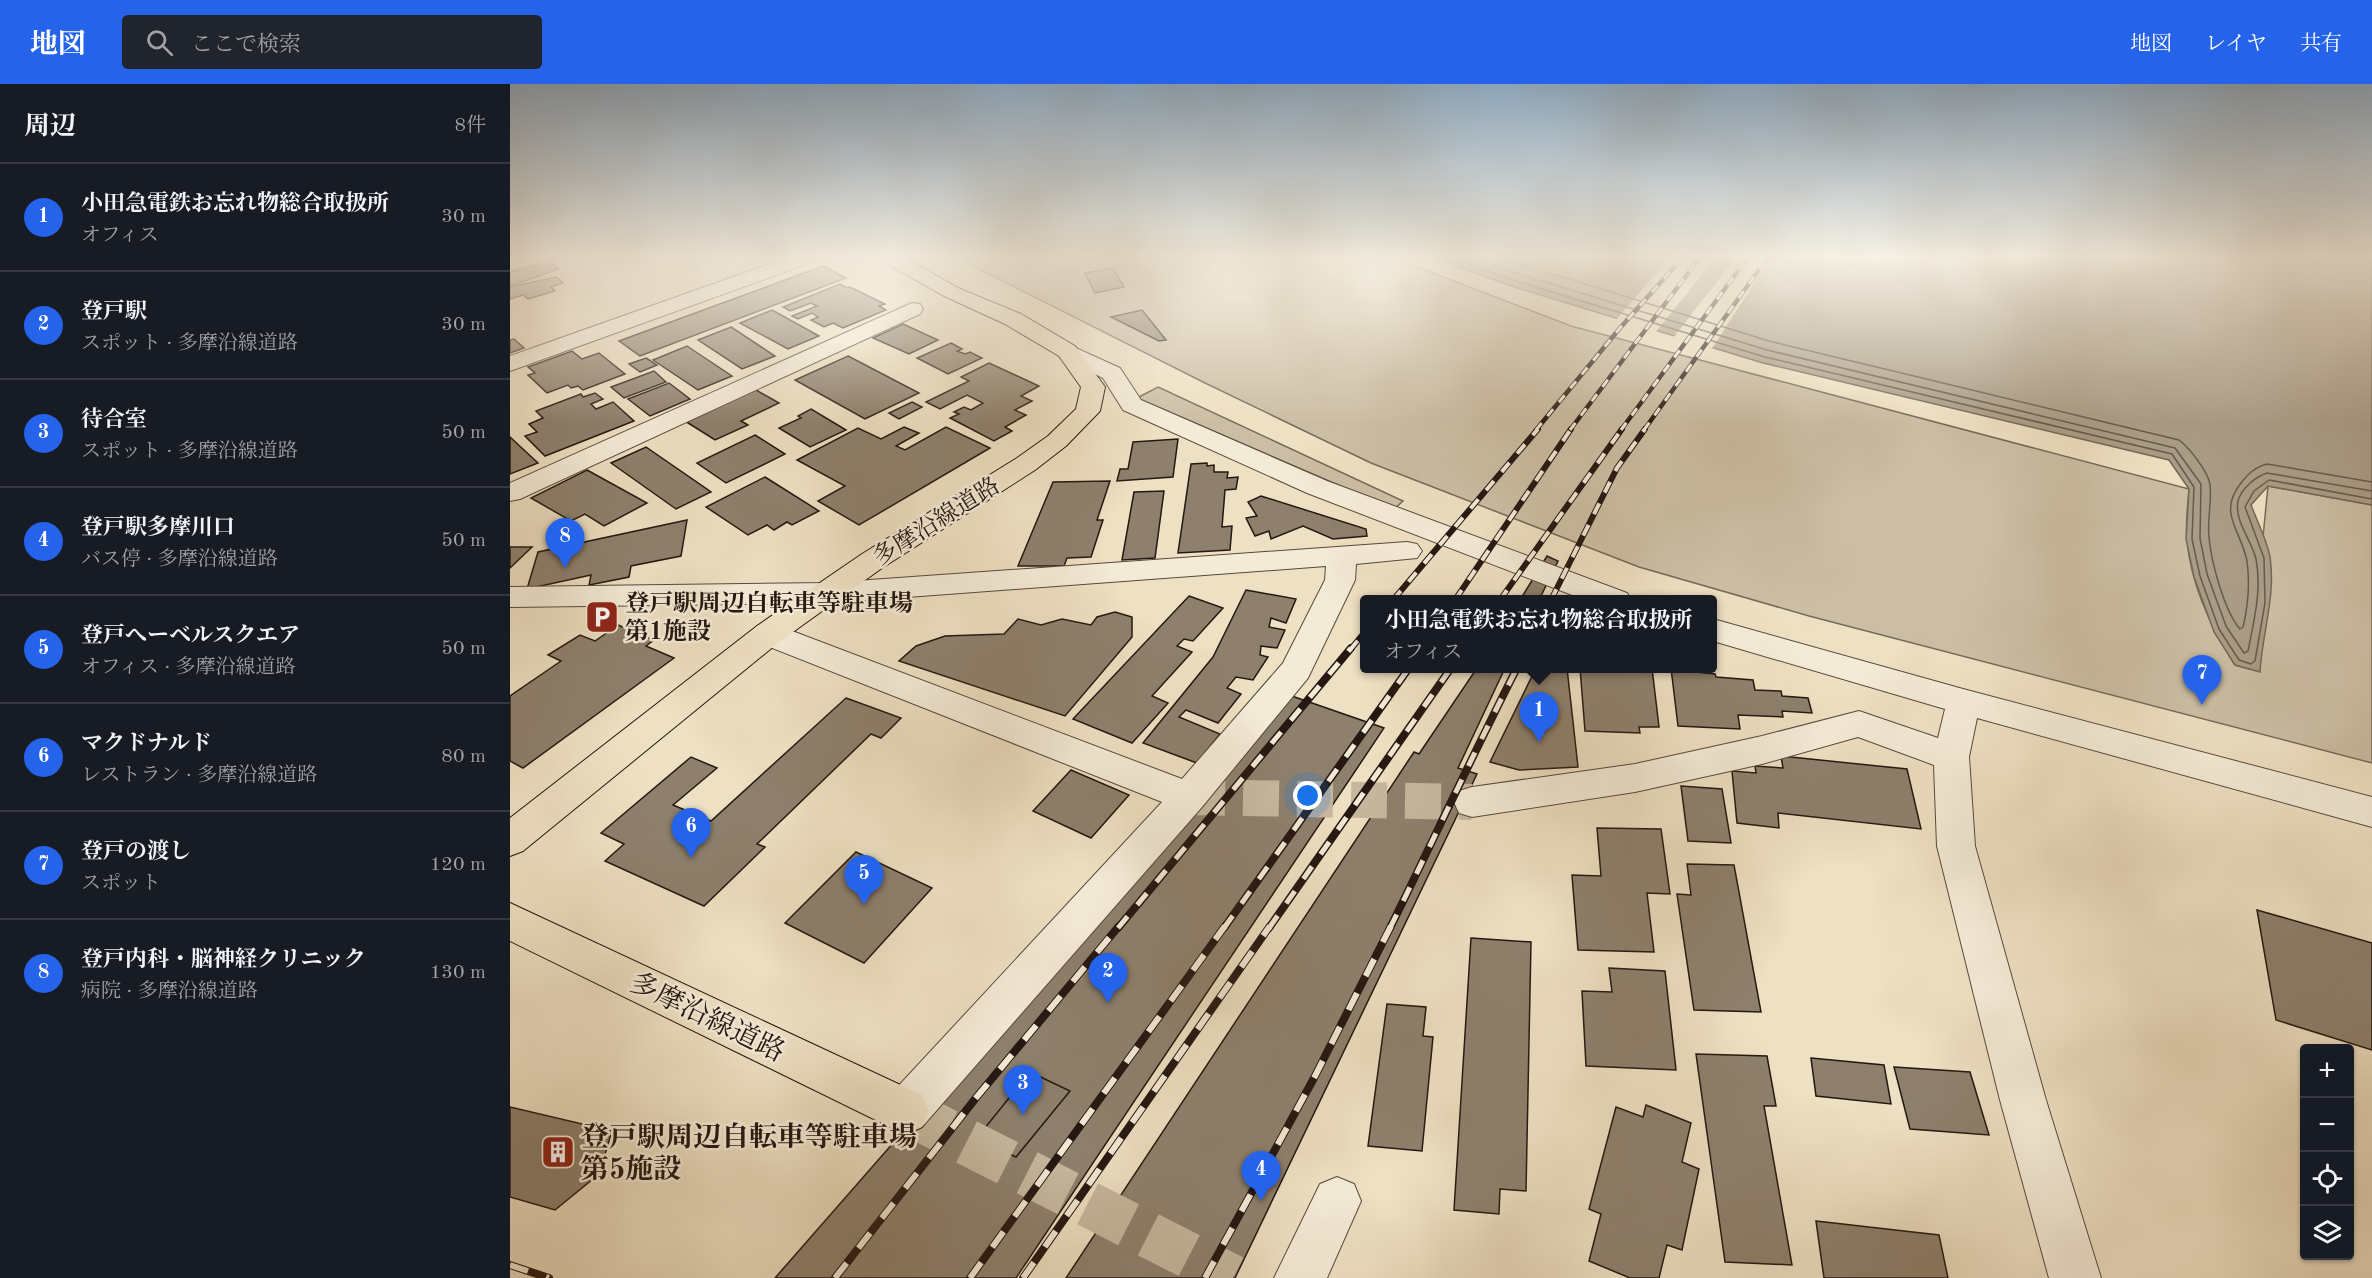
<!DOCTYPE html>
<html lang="ja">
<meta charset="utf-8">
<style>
body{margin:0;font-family:"Old Standard TT","Noto Serif JP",serif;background:#20242c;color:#f1f3f6}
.controls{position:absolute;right:18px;bottom:18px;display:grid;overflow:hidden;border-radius:6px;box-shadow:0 2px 4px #0004}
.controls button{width:54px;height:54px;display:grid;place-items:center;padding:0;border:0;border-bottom:2px solid #363941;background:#171b24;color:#f1f3f6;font:30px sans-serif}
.you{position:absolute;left:798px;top:712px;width:21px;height:21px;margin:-15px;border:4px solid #fff;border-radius:50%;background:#1a73e8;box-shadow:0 0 0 9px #1a73e833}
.badge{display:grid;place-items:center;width:39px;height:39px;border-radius:50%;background:#2563eb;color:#fff;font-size:20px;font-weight:700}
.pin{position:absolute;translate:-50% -50px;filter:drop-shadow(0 2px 3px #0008)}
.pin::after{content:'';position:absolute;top:32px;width:21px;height:18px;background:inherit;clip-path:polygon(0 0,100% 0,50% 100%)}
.popup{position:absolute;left:850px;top:511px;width:357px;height:78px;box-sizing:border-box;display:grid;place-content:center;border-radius:6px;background:#171b24;filter:drop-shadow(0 2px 4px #0005);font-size:20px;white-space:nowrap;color:#9ea1a6}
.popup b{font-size:22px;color:#f1f3f6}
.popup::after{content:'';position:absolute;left:50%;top:100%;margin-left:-12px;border:12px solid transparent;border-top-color:#171b24}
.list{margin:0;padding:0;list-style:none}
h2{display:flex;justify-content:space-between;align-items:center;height:78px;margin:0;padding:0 24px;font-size:26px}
h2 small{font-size:20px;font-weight:400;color:#9ea1a6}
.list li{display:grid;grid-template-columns:39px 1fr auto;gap:18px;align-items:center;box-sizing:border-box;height:108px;padding:0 24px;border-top:2px solid #363941}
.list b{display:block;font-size:22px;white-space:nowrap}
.list p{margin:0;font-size:20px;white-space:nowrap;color:#9ea1a6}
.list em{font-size:20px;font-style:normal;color:#9ea1a6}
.icon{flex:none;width:33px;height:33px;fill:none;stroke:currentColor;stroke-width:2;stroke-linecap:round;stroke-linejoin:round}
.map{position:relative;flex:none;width:1862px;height:1194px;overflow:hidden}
header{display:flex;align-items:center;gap:36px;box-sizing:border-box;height:84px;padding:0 30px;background:#2563eb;color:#fff}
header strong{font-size:28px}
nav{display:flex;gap:33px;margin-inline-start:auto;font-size:21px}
.search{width:420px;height:54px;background:#20242c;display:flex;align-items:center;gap:15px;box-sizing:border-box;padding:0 21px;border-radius:6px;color:#9ea1a6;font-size:22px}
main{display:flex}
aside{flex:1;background:#171b24}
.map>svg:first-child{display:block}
.green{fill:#ccbea4;stroke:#786a5a;stroke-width:1.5}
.water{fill:#aa9c86;stroke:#756757;stroke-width:1.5}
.pier{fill:#eee0c2}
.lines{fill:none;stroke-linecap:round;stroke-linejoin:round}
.shore{stroke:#685a4c;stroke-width:1.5}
.building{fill:#8e806d;stroke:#251711;stroke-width:1.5}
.street-tunnel{stroke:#c6b89f;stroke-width:36;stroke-dasharray:36 18;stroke-linecap:butt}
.primary-tunnel{stroke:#c6b89f;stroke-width:46;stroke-dasharray:46 22;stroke-linecap:butt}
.street-casing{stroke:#57493d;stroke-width:2}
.primary-casing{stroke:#251711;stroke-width:2}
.street{fill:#f4ebd7;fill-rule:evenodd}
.primary{fill:#eee0c2;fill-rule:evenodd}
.rail-far3-casing{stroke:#251711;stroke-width:4.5}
.rail-far2-casing{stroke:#251711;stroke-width:6}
.rail-far1-casing{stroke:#251711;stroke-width:8}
.rail-casing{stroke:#251711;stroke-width:8}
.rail-far3{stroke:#f4ebd7;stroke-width:3;stroke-dasharray:9;stroke-linecap:butt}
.rail-far2{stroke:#f4ebd7;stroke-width:4;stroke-dasharray:12;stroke-linecap:butt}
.rail-far1{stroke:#f4ebd7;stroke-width:5;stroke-dasharray:15;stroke-linecap:butt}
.rail{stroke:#f4ebd7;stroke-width:6;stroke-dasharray:19;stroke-linecap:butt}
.labels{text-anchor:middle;stroke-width:5;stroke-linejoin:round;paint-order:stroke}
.street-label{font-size:24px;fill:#251711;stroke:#f4ebd7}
.poi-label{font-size:24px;font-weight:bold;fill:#251711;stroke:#f4ebd7;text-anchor:start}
.near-street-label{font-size:28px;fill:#251711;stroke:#f4ebd7}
.near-poi-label{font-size:28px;font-weight:bold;fill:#251711;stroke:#f4ebd7;text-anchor:start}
</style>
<header>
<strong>地図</strong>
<div class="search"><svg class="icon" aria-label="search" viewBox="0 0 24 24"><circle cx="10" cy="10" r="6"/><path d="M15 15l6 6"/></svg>ここで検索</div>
<nav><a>地図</a><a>レイヤ</a><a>共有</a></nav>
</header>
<main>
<aside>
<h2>周辺<small>8件</small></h2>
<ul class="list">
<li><span class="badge">1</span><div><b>小田急電鉄お忘れ物総合取扱所</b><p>オフィス</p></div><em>30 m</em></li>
<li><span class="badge">2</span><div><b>登戸駅</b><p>スポット · 多摩沿線道路</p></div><em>30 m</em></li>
<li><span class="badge">3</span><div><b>待合室</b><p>スポット · 多摩沿線道路</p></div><em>50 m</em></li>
<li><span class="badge">4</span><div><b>登戸駅多摩川口</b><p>バス停 · 多摩沿線道路</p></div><em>50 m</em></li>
<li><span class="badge">5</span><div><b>登戸へーベルスクエア</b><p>オフィス · 多摩沿線道路</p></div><em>50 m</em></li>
<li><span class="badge">6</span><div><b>マクドナルド</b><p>レストラン · 多摩沿線道路</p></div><em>80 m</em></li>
<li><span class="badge">7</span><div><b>登戸の渡し</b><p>スポット</p></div><em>120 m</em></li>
<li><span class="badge">8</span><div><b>登戸内科・脳神経クリニック</b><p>病院 · 多摩沿線道路</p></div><em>130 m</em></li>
</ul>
</aside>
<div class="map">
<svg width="1862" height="1194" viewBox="0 0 1862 1194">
<rect width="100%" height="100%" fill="#eee0c2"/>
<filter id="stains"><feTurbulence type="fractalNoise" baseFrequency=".00333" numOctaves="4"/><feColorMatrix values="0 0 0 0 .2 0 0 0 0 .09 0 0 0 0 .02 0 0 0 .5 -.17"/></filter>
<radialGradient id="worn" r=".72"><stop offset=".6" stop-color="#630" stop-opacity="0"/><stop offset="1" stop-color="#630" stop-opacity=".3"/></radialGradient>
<g class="green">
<path d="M443 172H879L1061 242 1679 405C1678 421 1675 439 1677 456 1681 501 1701 544 1725 581L1740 585 1758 402 1862 421V679L1299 532 1129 483 861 379 695 299Z"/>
<path d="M648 303 893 417 884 425 627 314Z"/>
</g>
<path class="water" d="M919 172H1862V421L1758 402 1741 421C1747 437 1757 456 1760 473 1766 512 1752 550 1750 588L1725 581 1704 548 1684 493 1676 455 1679 405 1659 376 1253 279 1001 202Z"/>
<g class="pier">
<path d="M1161 172H1207L1145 249 1105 237Z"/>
<path d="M1227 172H1262L1201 266 1163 254Z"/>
</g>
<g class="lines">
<g class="shore">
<path d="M937 172 1003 196 1255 273 1662 370 1684 403 1682 455 1690 492 1709 545 1729 576 1741 580 1745 577 1755 519 1754 474 1735 423 1744 407 1759 396 1862 415"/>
<path d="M959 172 1006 189 1257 266 1665 364 1691 400 1690 454 1697 490 1716 542 1734 569 1738 567C1744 537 1752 505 1746 475 1742 457 1724 437 1728 417 1731 405 1745 393 1757 389L1862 407"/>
<path d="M985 172 1259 257 1669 356C1679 363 1699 389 1700 401 1702 418 1697 436 1699 453 1701 477 1714 527 1730 545L1733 543C1738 522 1740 499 1737 477 1731 446 1707 429 1731 399 1738 390 1745 383 1757 380L1862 398"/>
</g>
</g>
<g class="building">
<path d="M41 178 49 185 0 202V188Z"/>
<path d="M313 182 336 194 130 272 109 257Z"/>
<path d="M603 184 614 203 585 209 575 189Z"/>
<path d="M46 193 53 199 41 203 45 207 18 215 13 211 0 215V203Z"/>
<path d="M330 200 337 204 340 203 375 220 369 222 376 226 333 244 323 239 314 243 301 236 308 233 302 229 288 235 282 232 307 222 301 219 280 227 273 223Z"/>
<path d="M262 226 309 252 278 265 230 239Z"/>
<path d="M632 226 656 256 649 257 601 233Z"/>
<path d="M393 240 428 256 399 270 363 254Z"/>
<path d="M221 243 265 272 232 285 188 256Z"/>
<path d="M4 255 14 264 0 269V256Z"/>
<path d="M441 259 452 265 447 267 455 270 460 268 472 274 438 290 407 274Z"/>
<path d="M177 262 222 292 188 306 143 276Z"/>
<path d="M62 267 72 275 89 269 115 290 73 306 68 302 61 304 58 301 37 309 18 291 25 289 18 283Z"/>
<path d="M338 272 409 309 355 335 285 296Z"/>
<path d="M136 274 147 281 130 288 119 280Z"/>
<path d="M479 279 529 302 511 312 522 317 505 326 516 331 495 343 502 347 484 357 440 334 449 330 444 328 454 323 461 326 473 319 457 311 430 325 416 318 459 297 451 293Z"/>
<path d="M144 287 156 298 114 314 101 303Z"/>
<path d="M159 299 180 315 140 332 118 315Z"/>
<path d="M246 306 269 319 231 337 238 341 205 356 175 337Z"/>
<path d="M85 309 93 315 81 320 86 325 103 318 124 337 35 372 15 352 27 348 19 340 33 334 26 327 71 310 73 313Z"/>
<path d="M402 318 412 323 389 335 379 329Z"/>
<path d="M301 325 336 346 300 363 269 344 291 334 288 332Z"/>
<path d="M394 343 409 349 386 362 395 366 436 343 480 364 349 441 308 417 335 402 287 376 348 344 371 355Z"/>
<path d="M245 351 275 370 216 399 187 379Z"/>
<path d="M0 353 28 379 0 390Z"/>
<path d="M668 355 663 393 607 397 610 385H618L623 358Z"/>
<path d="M136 363 201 408 166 425 101 379Z"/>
<path d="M697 379V382L704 381V388H718L717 394 728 393 726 405 715 406 712 443 722 442 720 466 668 469 681 380Z"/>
<path d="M77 386 137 419 94 442 75 430 61 437 21 414Z"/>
<path d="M255 393 309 427 282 441 277 438 264 446 257 441 238 451 196 423Z"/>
<path d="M600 397 587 436H593L581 473 557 474 554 482H508L543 398Z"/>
<path d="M654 407 645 474 612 476 624 408Z"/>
<path d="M751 412 856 445 857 452 823 455 793 442 761 455 759 447 745 452 736 434 747 432 738 418Z"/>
<path d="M177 436 171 472 121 482 119 493 79 501 81 491 17 505 28 468Z"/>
<path d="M0 463H22L0 484Z"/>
<path d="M1037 472 1048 477 1029 516H1010Z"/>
<path d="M736 506 786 515 776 539 761 534 759 543 775 546 767 564 751 562 750 571 758 573 743 596 726 593 717 604 731 610 708 639 676 626 669 633 710 650 687 679 633 659 703 573Z"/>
<path d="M679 512 713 524 683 557 674 555 667 562 682 568 642 612 658 619 622 659 563 635Z"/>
<path d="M605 528 622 533V553L555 632 389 577 406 562 435 552 494 550 508 535 531 541 552 535 581 541 587 533Z"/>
<path d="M108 541 144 556 136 562 164 574 13 684 0 677V612L51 577 38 571 70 551 85 557Z"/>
<path d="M967 584H995L948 684 967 690 725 1194H556L904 668 909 670Z"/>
<path d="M1026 584H1057L1068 683 1009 686 980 678Z"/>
<path d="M1070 584H1142L1149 643H1129L1130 649 1075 647Z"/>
<path d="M1161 584H1186L1187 588 1205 590 1206 593 1243 596 1245 606 1271 607 1272 612 1298 614 1302 629 1272 627 1273 633 1228 631 1230 645 1168 642Z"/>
<path d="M776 610 874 644 506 1194H265Z"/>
<path d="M336 614 391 634 371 654 361 650 247 760 255 763 194 822 95 777 114 760 91 749 181 673 207 684 163 721 201 737Z"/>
<path d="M1271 672 1397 685 1411 745 1268 729 1269 744 1227 739 1222 687 1246 689 1245 682 1273 684Z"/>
<path d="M561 686 619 711 581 754 523 727Z"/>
<path d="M1171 702 1212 705 1221 759 1178 757Z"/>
<path d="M1087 744 1151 745 1160 810 1137 809 1144 868 1068 866 1062 791 1091 792Z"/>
<path d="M346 768 422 804 354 879 275 839Z"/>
<path d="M1177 780 1224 781 1251 928 1184 926 1167 810 1181 811Z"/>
<path d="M1747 826 1862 859V966L1766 936Z"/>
<path d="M961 854 1021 858 1016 1107 990 1105 989 1130 944 1126Z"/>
<path d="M1099 884 1155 887 1166 986 1076 982 1072 907 1102 908Z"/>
<path d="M877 920 916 923 913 952 923 953 912 1067 858 1062Z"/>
<path d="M1186 970 1257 972 1266 1022H1254L1282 1181 1215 1178Z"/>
<path d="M1301 974 1374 981 1381 1020 1306 1012Z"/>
<path d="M1384 983 1460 988 1479 1051 1400 1045Z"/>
<path d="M520 988 560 1007 506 1073 466 1055Z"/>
<path d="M1136 1021 1181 1039 1172 1078 1189 1085 1172 1166 1157 1161 1149 1194H1120L1079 1177 1091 1130 1079 1125 1106 1023 1133 1033Z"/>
<path d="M0 1023 102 1047 89 1090 45 1126 0 1113Z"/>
<path d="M1306 1137 1429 1151 1438 1194H1314Z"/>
</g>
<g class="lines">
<path class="street-tunnel" d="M679 713 962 718"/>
<path class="primary-tunnel" d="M396 1027 723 1194"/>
<defs>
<g id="street">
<path d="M8 172H41L38 176 0 186V174Z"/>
<path d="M282 172H311L308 176 0 287V272Z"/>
<path d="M402 219 410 220 413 225 410 230 10 415 0 417V399Z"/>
<path d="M557 260 610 284 631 316 817 397 1117 509 1121 516H1075L797 409 613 326 593 294 549 272 546 267 549 262Z"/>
<path d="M897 458 907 460 912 467 907 474 846 480 845 496 798 594 692 723 412 1043 396 1050 380 1043 373 1027 380 1011 652 718 247 558 242 550 247 542 258 539 269 542 672 695 773 579 815 496 816 482 317 519 0 523V503L317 499Z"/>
<path d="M1203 535 1453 605 1862 713V743L1467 634 1459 673 1465 762 1536 1016 1591 1194H1539L1490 1016 1427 762 1424 681 1348 653 1252 680 1125 708 962 733 949 729 944 718 949 707 962 703 1125 680 1252 652 1349 627 1428 654 1435 625 1203 557Z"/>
<path d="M827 1093 844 1100 851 1117 817 1194H764L810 1100Z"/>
</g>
<g id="primary">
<path d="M367 172H392L448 204 511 230 565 262 595 303 590 327 556 362 525 386 372 484 269 558 13 767 0 772V734L247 542 352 470 507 374 538 352 566 325 571 303 549 272 495 240 434 212 370 176Z"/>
<path d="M0 819 412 1011 419 1027 412 1043 396 1050 380 1043 0 857Z"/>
</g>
</defs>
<use href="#street" class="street-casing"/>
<use href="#primary" class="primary-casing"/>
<use href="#street" class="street"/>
<use href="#primary" class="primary"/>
<defs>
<g id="rail-far3">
<path d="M1026 346 1110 244 1174 172"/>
<path d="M1060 346 1191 172"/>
<path d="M1111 346 1239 172"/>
<path d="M1134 346 1259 172"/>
</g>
<g id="rail-far2">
<path d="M883 516 1028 345"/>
<path d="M945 516 1061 345"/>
<path d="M990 516 1112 345"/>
<path d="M1041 516 1107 384 1135 345"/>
<path d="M840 566 855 548"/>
</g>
<g id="rail-far1">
<path d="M608 844 841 564"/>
<path d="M714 844 899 584"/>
<path d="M759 844 941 584"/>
<path d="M880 844C923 757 963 670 1007 584"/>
</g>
<g id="rail">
<path d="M0 1181 39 1194"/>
<path d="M325 1194 465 1015 609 842"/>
<path d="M460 1194 715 842"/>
<path d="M513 1194 760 842"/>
<path d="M695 1194 804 994 881 842"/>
</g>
</defs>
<use href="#rail-far3" class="rail-far3-casing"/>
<use href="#rail-far2" class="rail-far2-casing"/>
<use href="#rail-far1" class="rail-far1-casing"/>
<use href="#rail" class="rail-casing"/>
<use href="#rail-far3" class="rail-far3"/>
<use href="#rail-far2" class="rail-far2"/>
<use href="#rail-far1" class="rail-far1"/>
<use href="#rail" class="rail"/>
</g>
<linearGradient id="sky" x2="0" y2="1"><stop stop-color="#8faac1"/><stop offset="0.51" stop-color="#f7f1e4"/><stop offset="1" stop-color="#f7f1e4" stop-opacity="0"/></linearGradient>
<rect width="1862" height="339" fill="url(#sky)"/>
<defs>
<symbol id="parking-square" viewBox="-11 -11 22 22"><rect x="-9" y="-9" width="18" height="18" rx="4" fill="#8f2418" stroke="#f4ebd7"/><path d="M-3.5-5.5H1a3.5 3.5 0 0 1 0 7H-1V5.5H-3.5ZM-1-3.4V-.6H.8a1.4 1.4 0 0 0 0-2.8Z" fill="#fff"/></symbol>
<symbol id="building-square" viewBox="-11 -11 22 22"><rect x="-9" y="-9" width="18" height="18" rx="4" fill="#8f2418" stroke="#f4ebd7"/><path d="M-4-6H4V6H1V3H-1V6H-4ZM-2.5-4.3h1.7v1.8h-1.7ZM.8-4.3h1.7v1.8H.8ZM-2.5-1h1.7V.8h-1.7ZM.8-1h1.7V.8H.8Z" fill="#fff"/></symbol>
</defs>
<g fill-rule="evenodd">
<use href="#parking-square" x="73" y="514" width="38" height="38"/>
<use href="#building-square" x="29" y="1049" width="38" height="38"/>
</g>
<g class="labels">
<g class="street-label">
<text transform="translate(426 437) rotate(-32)" y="8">多摩沿線道路</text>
</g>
<g class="poi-label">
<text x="115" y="527">登戸駅周辺自転車等駐車場<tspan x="115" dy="28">第1施設</tspan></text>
</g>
<g class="near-street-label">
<text transform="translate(198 932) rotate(26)" y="10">多摩沿線道路</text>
</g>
<g class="near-poi-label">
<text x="71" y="1062">登戸駅周辺自転車等駐車場<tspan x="71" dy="32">第5施設</tspan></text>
</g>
</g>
<rect width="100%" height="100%" filter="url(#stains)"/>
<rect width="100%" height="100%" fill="url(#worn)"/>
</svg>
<div class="controls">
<button>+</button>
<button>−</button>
<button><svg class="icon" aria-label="locate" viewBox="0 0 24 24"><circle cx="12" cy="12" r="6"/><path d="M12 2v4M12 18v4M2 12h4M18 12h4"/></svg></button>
<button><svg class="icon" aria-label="layers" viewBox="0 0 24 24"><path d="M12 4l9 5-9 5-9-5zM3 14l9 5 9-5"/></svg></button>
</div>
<div class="you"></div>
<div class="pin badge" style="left:1029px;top:658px">1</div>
<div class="popup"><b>小田急電鉄お忘れ物総合取扱所</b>オフィス</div>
<div class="pin badge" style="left:598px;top:919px">2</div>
<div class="pin badge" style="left:513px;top:1031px">3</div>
<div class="pin badge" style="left:751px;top:1117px">4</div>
<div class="pin badge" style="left:354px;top:821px">5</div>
<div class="pin badge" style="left:181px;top:774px">6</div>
<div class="pin badge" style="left:1692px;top:621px">7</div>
<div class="pin badge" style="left:55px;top:484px">8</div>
</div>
</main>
